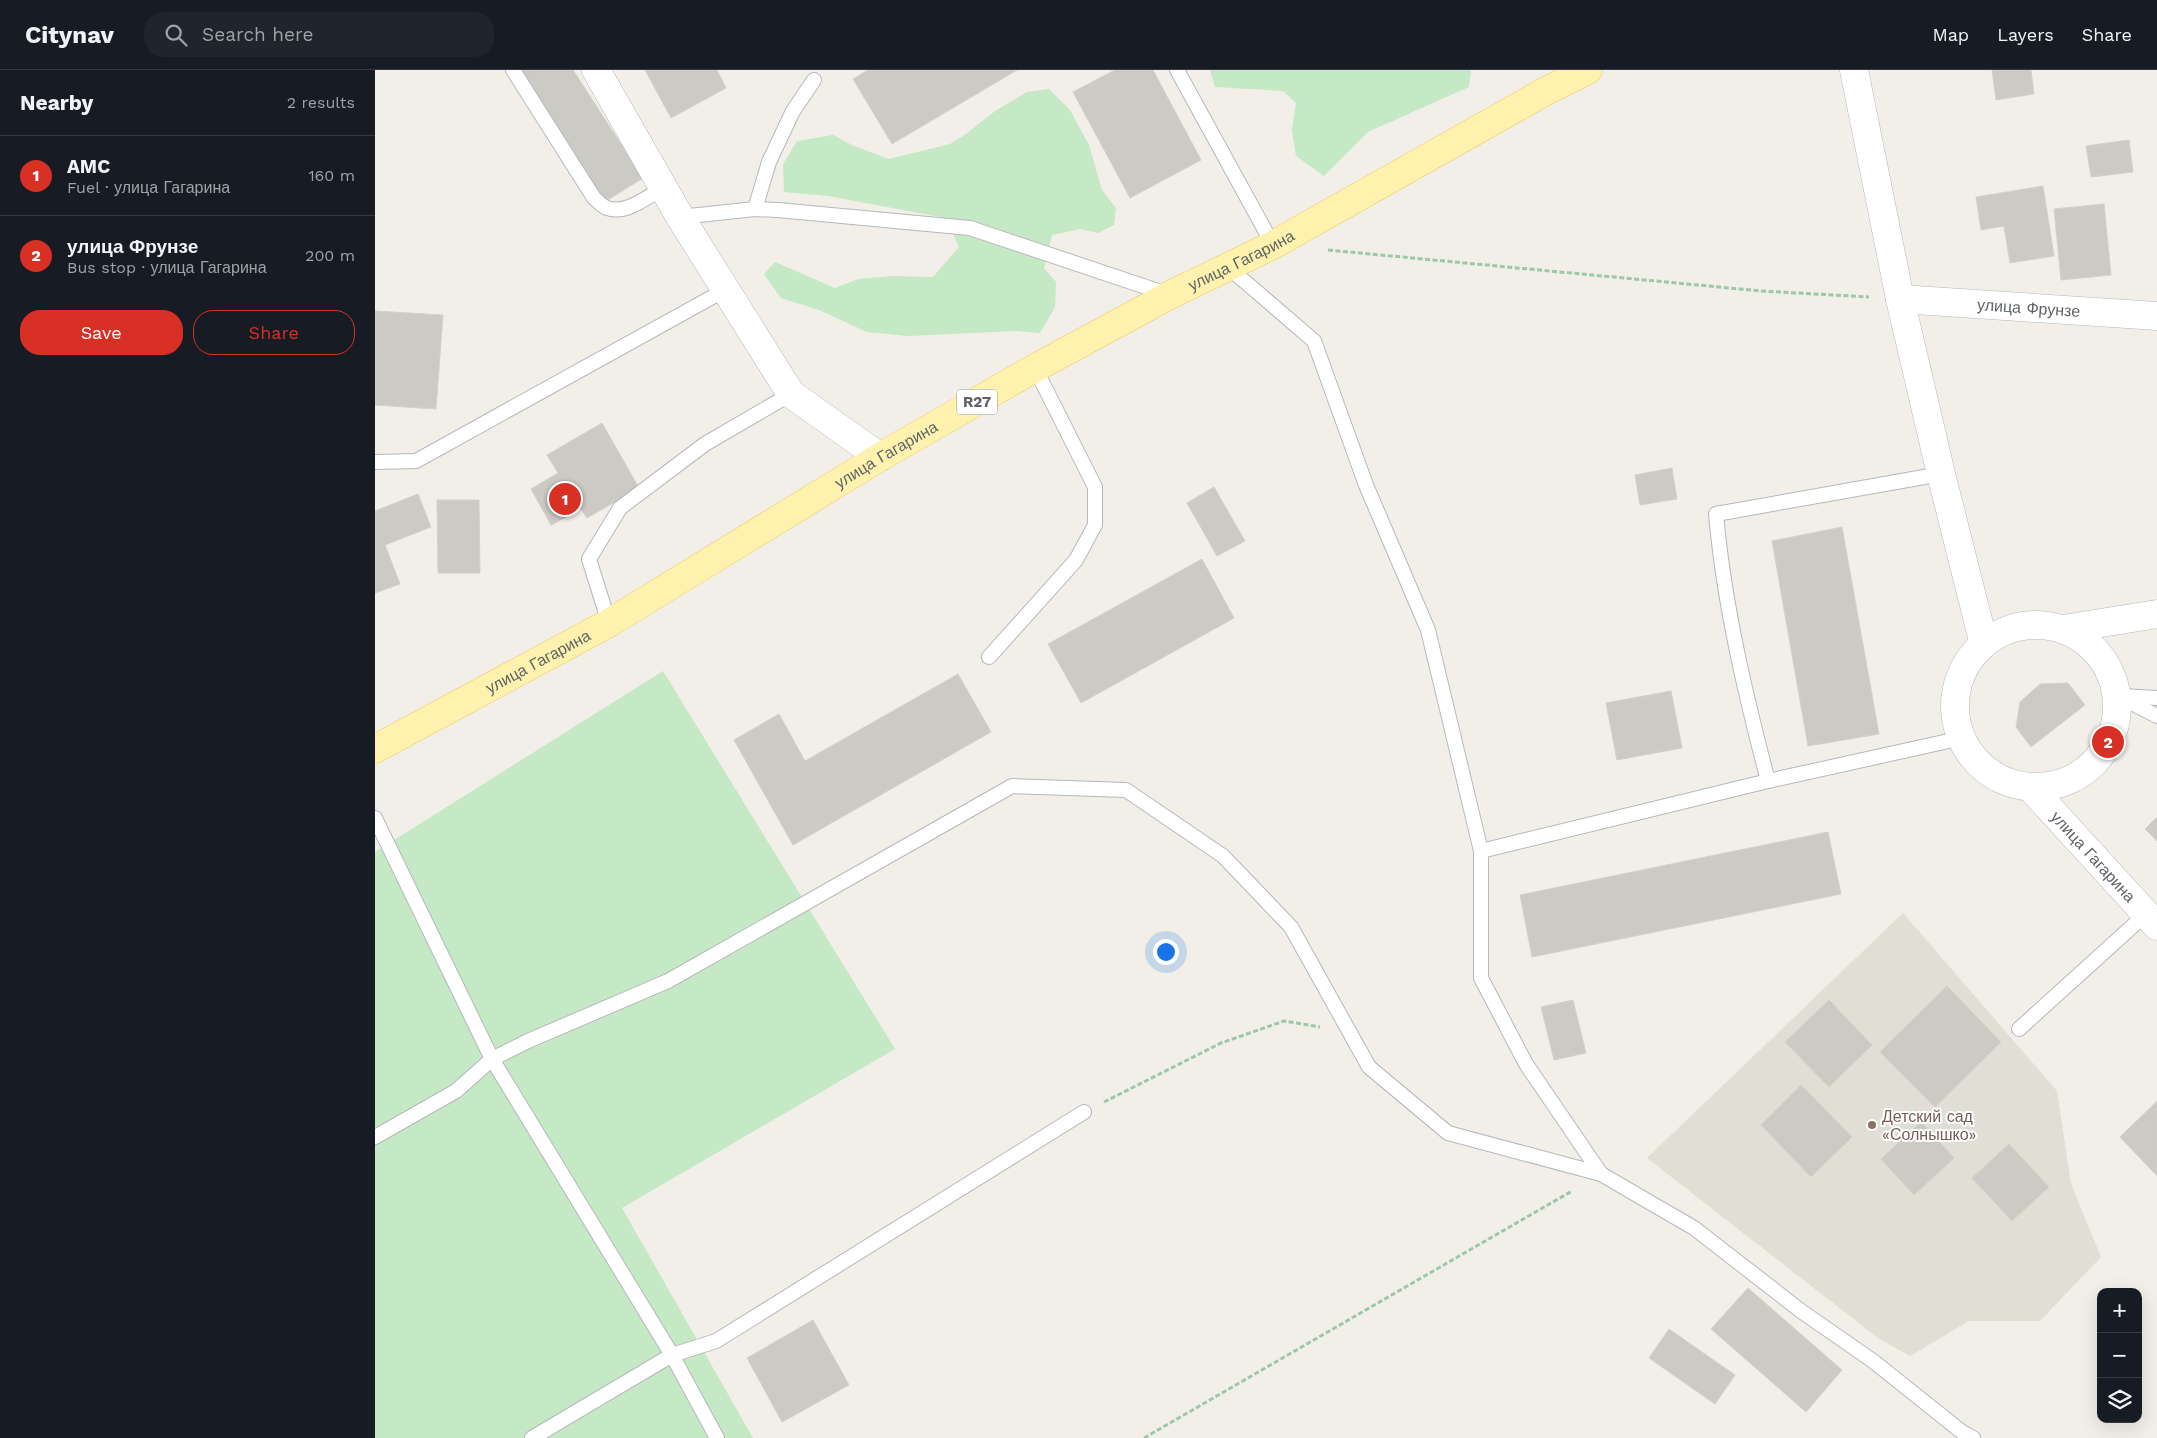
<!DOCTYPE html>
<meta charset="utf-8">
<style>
body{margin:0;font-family:"Work Sans",sans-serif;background:#20242c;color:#f1f3f6}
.controls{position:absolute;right:15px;bottom:15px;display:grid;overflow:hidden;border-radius:10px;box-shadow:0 5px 20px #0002}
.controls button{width:45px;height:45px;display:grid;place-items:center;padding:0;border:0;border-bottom:1px solid #363941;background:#171b24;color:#f1f3f6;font:25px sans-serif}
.you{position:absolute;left:790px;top:881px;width:18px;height:18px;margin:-12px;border:4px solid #fff;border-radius:50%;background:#1a73e8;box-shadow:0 0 0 8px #1a73e833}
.badge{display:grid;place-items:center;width:32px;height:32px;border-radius:50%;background:#d93025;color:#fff;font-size:16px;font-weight:700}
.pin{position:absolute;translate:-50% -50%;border:2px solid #fff;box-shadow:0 1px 5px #0006}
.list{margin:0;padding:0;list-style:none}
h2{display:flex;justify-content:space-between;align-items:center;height:65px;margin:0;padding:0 20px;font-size:21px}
h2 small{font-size:16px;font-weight:400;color:#9ea1a6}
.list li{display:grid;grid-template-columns:32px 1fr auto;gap:15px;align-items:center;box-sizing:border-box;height:80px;padding:0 20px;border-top:1px solid #363941}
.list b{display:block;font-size:19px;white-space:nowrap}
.list p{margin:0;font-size:16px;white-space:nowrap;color:#9ea1a6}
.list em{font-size:16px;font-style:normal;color:#9ea1a6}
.actions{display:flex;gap:10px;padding:15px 20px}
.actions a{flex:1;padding:11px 0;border:1px solid #d93025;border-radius:20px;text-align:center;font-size:18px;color:#d93025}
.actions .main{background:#d93025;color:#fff}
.icon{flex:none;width:28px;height:28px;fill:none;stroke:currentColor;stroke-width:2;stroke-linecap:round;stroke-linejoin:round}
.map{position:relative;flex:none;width:1782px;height:1368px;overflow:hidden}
header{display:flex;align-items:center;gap:30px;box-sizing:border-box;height:70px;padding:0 25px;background:#171b24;border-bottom:1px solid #363941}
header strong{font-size:24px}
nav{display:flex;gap:28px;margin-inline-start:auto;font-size:18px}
.search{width:350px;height:45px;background:#20242c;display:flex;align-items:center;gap:12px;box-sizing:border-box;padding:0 18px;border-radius:20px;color:#9ea1a6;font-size:19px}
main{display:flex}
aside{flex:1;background:#171b24}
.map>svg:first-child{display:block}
.education{fill:#e1ded6}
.green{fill:#c5e8c5}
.building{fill:#cccac5;stroke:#d6d1c6}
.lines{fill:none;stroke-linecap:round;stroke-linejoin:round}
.service-casing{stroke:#b5b8bc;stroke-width:16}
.minor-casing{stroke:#b5b8bc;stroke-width:29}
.primary-casing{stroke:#f2c960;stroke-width:29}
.path{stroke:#9cc7a9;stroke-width:3;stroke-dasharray:5 2.5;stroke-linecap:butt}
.service{stroke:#fff;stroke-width:14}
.minor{stroke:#fff;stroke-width:28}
.primary{stroke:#fff2af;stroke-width:28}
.education-dot{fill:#8d6e63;stroke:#fff;stroke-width:2}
.labels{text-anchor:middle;stroke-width:4;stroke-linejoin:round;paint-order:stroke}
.shield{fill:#fff;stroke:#8f9295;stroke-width:1}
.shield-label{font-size:15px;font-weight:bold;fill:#5f6368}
.street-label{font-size:16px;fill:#5f6368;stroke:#fff}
.education-label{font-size:16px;fill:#785e54;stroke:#fff;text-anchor:start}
</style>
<header>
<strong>Citynav</strong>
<div class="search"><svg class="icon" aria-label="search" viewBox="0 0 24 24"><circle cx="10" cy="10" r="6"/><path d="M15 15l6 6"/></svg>Search here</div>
<nav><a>Map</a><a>Layers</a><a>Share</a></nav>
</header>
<main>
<aside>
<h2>Nearby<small>2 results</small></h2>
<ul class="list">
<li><span class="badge">1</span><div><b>AMC</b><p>Fuel · улица Гагарина</p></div><em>160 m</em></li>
<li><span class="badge">2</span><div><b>улица Фрунзе</b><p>Bus stop · улица Гагарина</p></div><em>200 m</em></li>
</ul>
<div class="actions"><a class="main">Save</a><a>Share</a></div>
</aside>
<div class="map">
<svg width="1782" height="1368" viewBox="0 0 1782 1368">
<rect width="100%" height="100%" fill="#f1efe8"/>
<path class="education" d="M1528 843 1682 1021 1696 1114 1726 1187 1665 1251H1594L1535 1286 1503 1268 1272 1088Z"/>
<g class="green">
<path d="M835 0H1096L1094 17 993 62 949 106 921 86 917 60 921 33 908 21 840 17Z"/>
<path d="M674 19 695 40 714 75 727 120 741 138 739 155 723 163 705 159 677 165 669 198 681 212 680 237 665 263 640 261 534 266 492 262 444 240 406 228 389 204 400 192 460 218 483 209 518 206 558 207 584 177 571 148 453 126 409 122 408 94 422 71 458 65 479 76 514 89 575 74 591 64 620 41 652 22Z"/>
<path d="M288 601 520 979 247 1138 378 1368H0V782Z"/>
</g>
<g class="building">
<path d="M142 0H198L268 108 228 133Z"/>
<path d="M270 0H342L351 18 296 48Z"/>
<path d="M493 0H642L517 74 478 9Z"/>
<path d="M740 0H778L826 90 755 128 698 22Z"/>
<path d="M1617 0H1656L1659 24 1621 30Z"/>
<path d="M1754 70 1758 102 1716 107 1711 76Z"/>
<path d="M1668 116 1679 186 1635 193 1629 156 1606 160 1601 127Z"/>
<path d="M1729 134 1736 205 1686 210 1679 139Z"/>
<path d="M0 241 68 245 61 339 0 335Z"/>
<path d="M227 353 264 418 212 448 206 439 176 455 156 419 183 403 172 385Z"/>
<path d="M1297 398 1302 429 1265 435 1260 405Z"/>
<path d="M839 417 870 471 842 486 812 433Z"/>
<path d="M43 424 56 457 10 475 25 514 0 523V441Z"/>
<path d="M62 430H104L105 503H63Z"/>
<path d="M1467 457 1504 664 1433 676 1397 471Z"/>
<path d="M827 489 859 548 706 633 673 574Z"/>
<path d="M583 604 616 662 418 775 359 670 404 644 430 691Z"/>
<path d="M1693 613 1710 635 1656 677 1641 657 1645 632 1665 614Z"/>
<path d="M1296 621 1307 678 1242 690 1231 633Z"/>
<path d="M1782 747V771L1770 759Z"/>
<path d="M1453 762 1466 824 1157 887 1145 825Z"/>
<path d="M1572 916 1626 972 1560 1037 1505 982Z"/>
<path d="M1198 930 1211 983 1179 990 1166 937Z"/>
<path d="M1454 930 1497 975 1454 1017 1410 972Z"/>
<path d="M1426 1015 1477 1067 1436 1107 1386 1055Z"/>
<path d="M1782 1031V1106L1745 1067Z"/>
<path d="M1546 1052 1579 1088 1539 1125 1506 1089Z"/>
<path d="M1634 1074 1674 1117 1637 1151 1597 1108Z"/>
<path d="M1373 1218 1467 1300 1431 1342 1336 1259Z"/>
<path d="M438 1250 474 1315 407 1352 372 1288Z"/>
<path d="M1294 1259 1360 1305 1340 1334 1274 1288Z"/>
</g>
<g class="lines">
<defs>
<g id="service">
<path d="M138 0 219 128C223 131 227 136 232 138 251 145 272 127 288 118"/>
<path d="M802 0 898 175"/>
<path d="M380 139 394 92 418 41 439 10"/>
<path d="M305 147 380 139 403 140 595 158 795 225"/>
<path d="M853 197 939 271 991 415 1053 560 1106 781 1393 711 1587 668"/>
<path d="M0 392 41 391 350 220"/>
<path d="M234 553 214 489 245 438 330 374 416 324"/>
<path d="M614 587 701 490 720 455V417L660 298"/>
<path d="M1741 625 1782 646"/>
<path d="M1747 626 1782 628"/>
<path d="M1393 711C1370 623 1349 534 1341 444L1566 404"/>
<path d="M0 748 117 989 297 1285 342 1368"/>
<path d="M1106 781V908L1151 994 1226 1104"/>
<path d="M1644 959 1771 844"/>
<path d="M0 1067 81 1021 117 989 153 971 293 911 637 716 751 720 848 786 916 857 994 997 1073 1063 1226 1104 1319 1158 1426 1241 1498 1291 1587 1362 1598 1368"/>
<path d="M157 1368 297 1285 341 1271 709 1042"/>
</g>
<g id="minor">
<path d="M221 0 305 147 416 324 505 387"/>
<path d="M1479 0 1525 229 1566 404 1609 574"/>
<path id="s1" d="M1525 229 1782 246"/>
<circle cx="1661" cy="636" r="81"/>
<path d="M1688 559 1782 544"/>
<path id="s2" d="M1655 717 1782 856"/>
</g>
<g id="primary">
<path id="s3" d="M0 679 234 553 505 387 660 298 795 225 898 175 1171 21 1213 0"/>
</g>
</defs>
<use href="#service" class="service-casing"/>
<use href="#minor" class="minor-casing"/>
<use href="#primary" class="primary-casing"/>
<g class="path">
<path d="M953 180 1386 221 1494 227"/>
<path d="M729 1032 846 973 909 951 945 957"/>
<path d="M769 1368 1197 1121"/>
</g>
<use href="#service" class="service"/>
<use href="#minor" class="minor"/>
<use href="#primary" class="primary"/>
</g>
<circle class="education-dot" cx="1497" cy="1055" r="5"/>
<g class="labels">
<rect class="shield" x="582" y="319.5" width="40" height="25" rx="4"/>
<g class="shield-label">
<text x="602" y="337">R27</text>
</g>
<g class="street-label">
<text dy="6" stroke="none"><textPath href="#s3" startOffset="995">улица Гагарина</textPath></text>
<text dy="6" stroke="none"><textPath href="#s1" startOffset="129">улица Фрунзе</textPath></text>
<text dy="6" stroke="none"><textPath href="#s3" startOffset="590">улица Гагарина</textPath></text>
<text dy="6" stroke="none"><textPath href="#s3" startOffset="185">улица Гагарина</textPath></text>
<text dy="6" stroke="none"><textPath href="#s2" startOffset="94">улица Гагарина</textPath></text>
</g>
<g class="education-label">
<text x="1507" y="1052">Детский сад<tspan x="1507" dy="18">«Солнышко»</tspan></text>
</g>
</g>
</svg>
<div class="controls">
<button>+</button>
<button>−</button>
<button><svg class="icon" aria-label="layers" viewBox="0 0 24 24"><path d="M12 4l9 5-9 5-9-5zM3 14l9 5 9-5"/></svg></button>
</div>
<div class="you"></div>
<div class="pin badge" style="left:190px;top:429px">1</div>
<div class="pin badge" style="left:1733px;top:672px">2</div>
</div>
</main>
